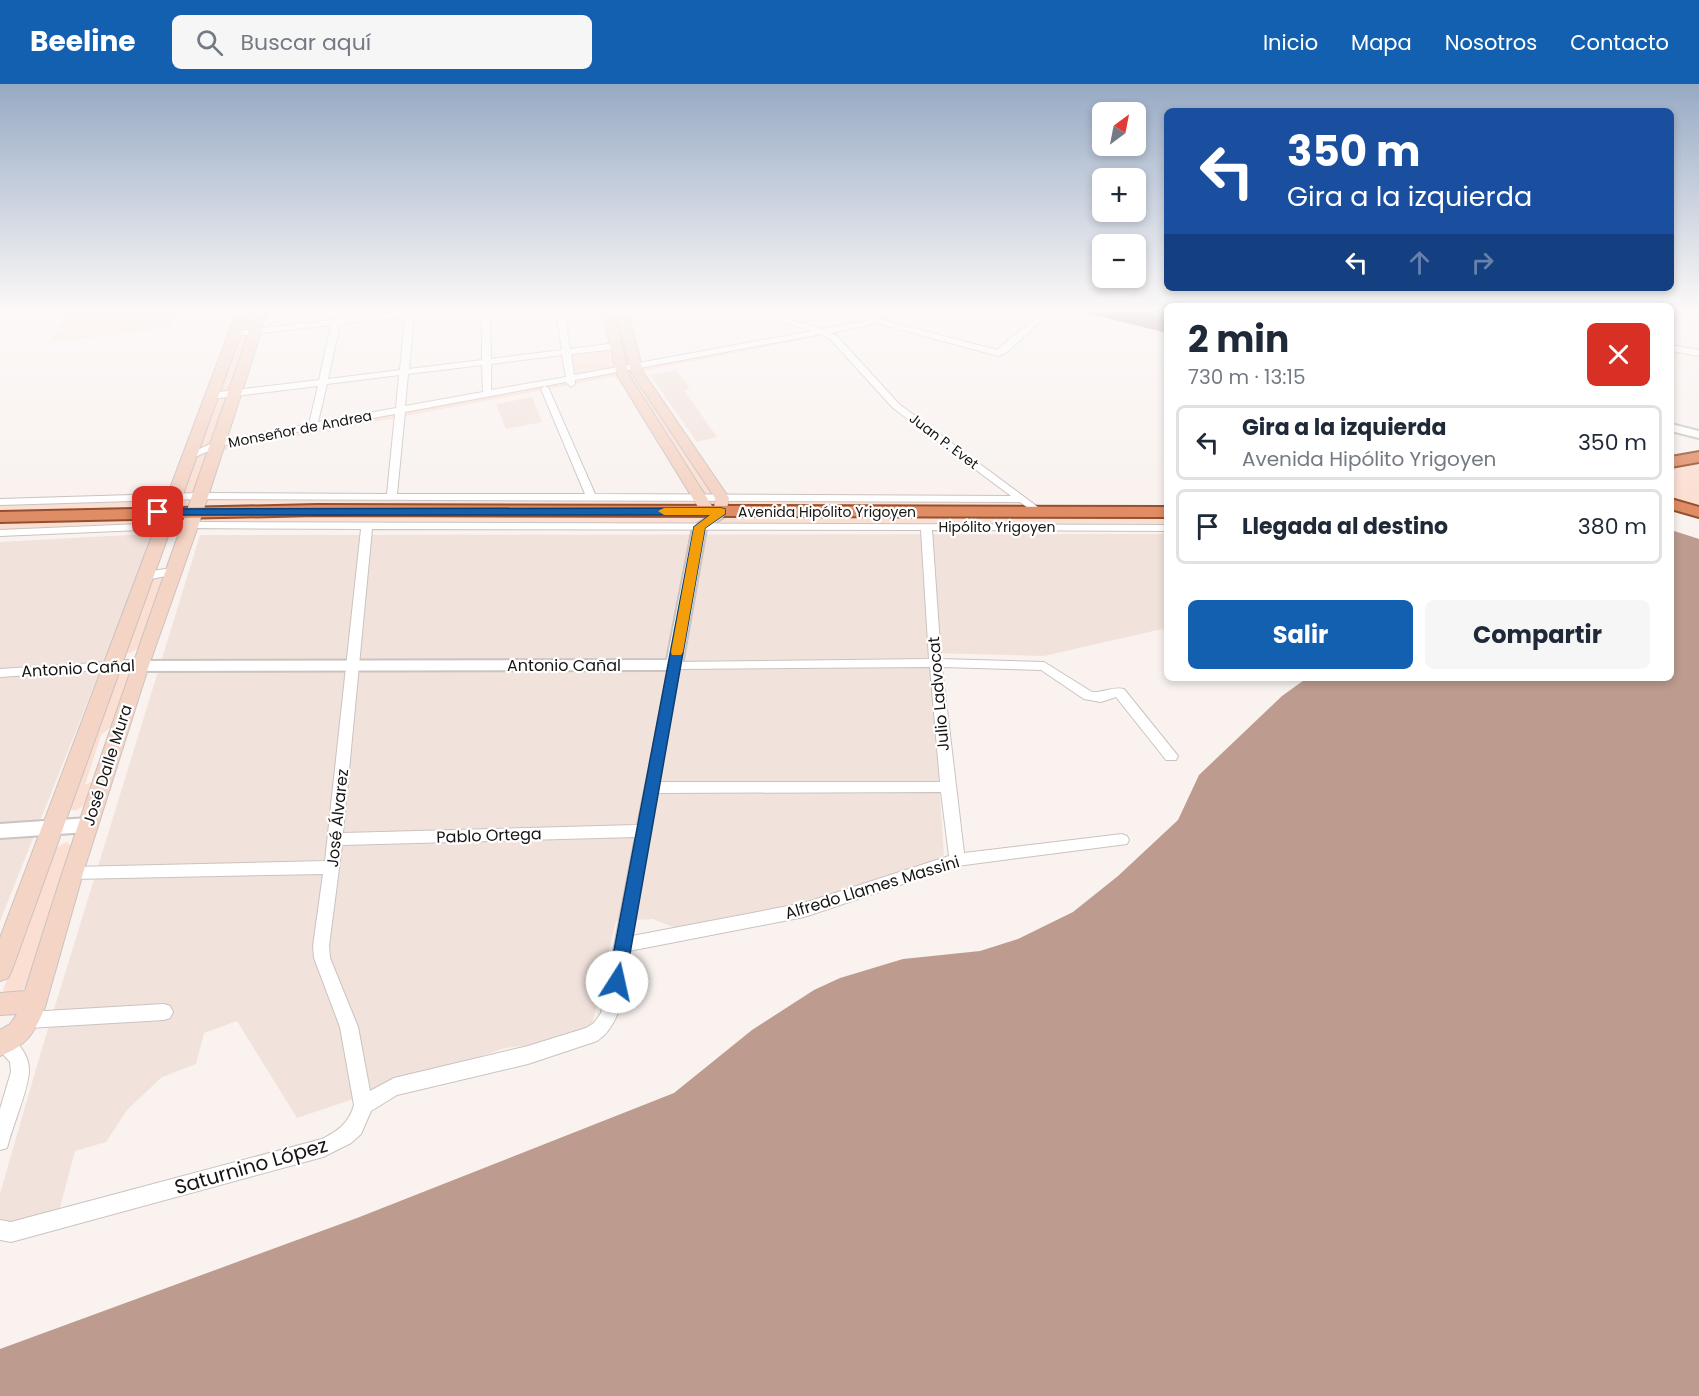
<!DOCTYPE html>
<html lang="es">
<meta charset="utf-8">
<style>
body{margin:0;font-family:Poppins,sans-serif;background:#f6f6f7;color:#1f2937;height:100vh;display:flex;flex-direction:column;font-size:22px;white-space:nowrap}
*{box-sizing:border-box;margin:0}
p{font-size:20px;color:#747a83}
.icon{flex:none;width:33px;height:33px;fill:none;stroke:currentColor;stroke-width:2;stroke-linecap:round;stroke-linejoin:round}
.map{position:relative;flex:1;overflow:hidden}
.panel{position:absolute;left:1164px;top:219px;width:510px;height:378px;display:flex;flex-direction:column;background:#fff;border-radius:9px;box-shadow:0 3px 9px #0003}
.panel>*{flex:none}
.guide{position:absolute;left:1164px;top:24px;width:510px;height:183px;border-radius:9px;box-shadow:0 3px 9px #0003;background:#1a4fa0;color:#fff;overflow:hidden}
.needle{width:39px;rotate:32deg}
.fabs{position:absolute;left:1092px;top:18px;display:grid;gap:12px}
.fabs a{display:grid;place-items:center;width:54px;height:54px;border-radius:9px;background:#fff;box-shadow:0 3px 9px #0003;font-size:30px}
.pin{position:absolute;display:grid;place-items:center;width:51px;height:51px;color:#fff;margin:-26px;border-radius:12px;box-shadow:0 3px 9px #0006}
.me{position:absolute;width:66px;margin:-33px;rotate:10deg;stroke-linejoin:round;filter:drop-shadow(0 0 4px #0008)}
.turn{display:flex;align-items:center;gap:21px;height:126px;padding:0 24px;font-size:27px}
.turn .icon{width:78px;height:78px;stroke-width:2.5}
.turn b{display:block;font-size:42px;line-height:51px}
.lanes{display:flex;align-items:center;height:57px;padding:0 24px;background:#0003;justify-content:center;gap:30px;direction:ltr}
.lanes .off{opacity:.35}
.round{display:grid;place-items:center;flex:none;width:63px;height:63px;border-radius:9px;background:#f6f6f7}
.summary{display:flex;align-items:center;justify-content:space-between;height:102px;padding:0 24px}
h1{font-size:36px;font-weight:700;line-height:45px}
.primary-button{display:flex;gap:12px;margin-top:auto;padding:12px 24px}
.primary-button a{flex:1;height:69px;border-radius:9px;background:#1260af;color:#fff;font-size:24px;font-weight:700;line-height:69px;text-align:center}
.primary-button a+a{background:#f6f6f7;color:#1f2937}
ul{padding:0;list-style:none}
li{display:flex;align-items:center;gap:18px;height:75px;margin:0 12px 9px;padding:0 12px;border:3px solid #e0e1e3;border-radius:9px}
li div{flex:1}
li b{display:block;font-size:22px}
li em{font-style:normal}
header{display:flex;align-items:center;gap:36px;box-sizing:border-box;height:84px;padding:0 30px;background:#1260af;color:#fff}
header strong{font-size:28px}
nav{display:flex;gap:33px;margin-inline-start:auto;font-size:21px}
.search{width:420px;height:54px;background:#f6f6f7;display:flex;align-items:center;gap:15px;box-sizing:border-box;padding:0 21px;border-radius:9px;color:#747a83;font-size:22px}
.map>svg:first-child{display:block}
.built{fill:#f1e2dc}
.green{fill:#fbdfd3;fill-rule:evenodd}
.water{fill:#bd9c8f}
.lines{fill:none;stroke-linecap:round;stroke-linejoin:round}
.minor-casing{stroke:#cac3c0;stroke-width:2}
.tertiary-casing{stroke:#cac3c0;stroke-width:4}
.secondary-casing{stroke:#cac3c0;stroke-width:2}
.trunk-casing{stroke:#95502f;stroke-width:4}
.minor{fill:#fff;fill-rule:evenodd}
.tertiary{fill:#fff;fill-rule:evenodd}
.secondary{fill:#f4d4c5;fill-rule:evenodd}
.trunk{fill:#e08c64;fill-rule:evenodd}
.wall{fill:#7f6559}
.building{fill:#947568;stroke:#685249;stroke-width:1.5}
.route{fill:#1260af;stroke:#0c3e72;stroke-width:1.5}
.slow{fill:#f59e0b}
.labels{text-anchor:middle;stroke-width:4.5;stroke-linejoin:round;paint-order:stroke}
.far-street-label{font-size:14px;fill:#171514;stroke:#fff}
.street-label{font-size:16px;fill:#171514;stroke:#fff}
.near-street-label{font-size:20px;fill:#171514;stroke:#fff}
</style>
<header>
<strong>Beeline</strong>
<div class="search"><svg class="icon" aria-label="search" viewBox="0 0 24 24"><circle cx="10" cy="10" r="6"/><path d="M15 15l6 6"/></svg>Buscar aquí</div>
<nav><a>Inicio</a><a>Mapa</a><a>Nosotros</a><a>Contacto</a></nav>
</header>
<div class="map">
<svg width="1699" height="1312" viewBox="0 0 1699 1312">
<rect width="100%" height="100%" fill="#f9f2ef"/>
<path class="built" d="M676 286 690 304 684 306 717 353 697 358 650 291Z
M532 313 542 338 506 345 496 320Z
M147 450 153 454 0 837V458Z
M1167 450V549L1162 545 1044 572 930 569 944 771 932 780 695 852 653 835 616 837 592 942 538 960 505 964 297 1034 237 937 204 949 196 980 162 993 127 1026 106 1058 75 1067 59 1127 4 1143 0 1137V1110L40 971 200 451Z"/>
<path class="green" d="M67 227H177L171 244 50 258Z
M243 227H262L217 360 621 284 608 227H622L636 281 874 236 886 227H898L877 241 638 288 722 414 1021 415 1041 429 1167 428V444L188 441 0 449V418L175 413ZM623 291 698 414 200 411 214 368Z
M609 265 614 283 575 290 571 269Z
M1699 373V428L1671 420V378Z
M157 493 162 494 161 499 139 564 130 569 123 567 150 496Z
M129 589 113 641 101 651 85 701 95 696 85 721 75 727 66 723 113 595 119 590Z
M66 758 74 763 30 900 19 909 7 912 3 906 56 764Z"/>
<path class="water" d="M1671 446 1699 455V1312H0V1265L357 1134 674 1009 752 946 814 906 840 894 903 875 980 867 1018 855 1073 828 1118 792 1178 736 1199 691 1282 612 1307 594H1671Z"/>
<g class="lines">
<g class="minor-casing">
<path id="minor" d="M290 227H302L260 243 253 241Z
M406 227H440L414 232 409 285 482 276V227H490L491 275 562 266 556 227H564L570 265 616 259 620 262 616 265 571 270 574 291 812 247 746 227H759L823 245 862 238 880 227H890L879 235 997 266 1043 227H1052L1006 269 998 272 873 238 864 242 830 249 837 252 899 320 1046 429 1045 431H1037L1020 418 199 415 0 421V415L199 409 387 410 395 330 220 362 188 376 183 373 214 358 309 340 318 302 211 315 206 312 211 309 319 296 331 241 234 252H231V248ZM405 233 400 286 328 295 340 240ZM821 250 831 256 893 324 1011 412 595 410 549 305 545 302 541 305 585 410H397L405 328 566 298 571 303 575 300V296ZM562 271 566 293 491 306V280ZM482 281 483 308 405 322 408 290ZM399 291 396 324 318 338 327 300Z
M1671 261 1699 266V272L1671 267Z
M188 438 1167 441V447L932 446 941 575 1044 578 1092 608C1102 609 1114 602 1124 605L1178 672 1176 676H1166L1116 613 1101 618 1084 615 1041 586 942 583 964 769 1122 750 1127 752 1129 756 1127 760 957 782 804 833 629 867C624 897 625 938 597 957L528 980 397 1011 371 1027 361 1050 351 1059 323 1073 11 1158 0 1156V1136L11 1138 322 1055C338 1047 349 1039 354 1021L340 943 314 874 313 862 323 790 72 795 67 794 64 789 67 784 72 783 325 777 361 445 188 444 0 452V446ZM372 445 921 446 929 575 670 578 637 741 343 749ZM930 583 940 698H659L679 585ZM941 708 949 772 804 819 632 852 657 709ZM635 753 601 929 594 939 586 944 528 962 394 994 370 1007 358 943 330 874 329 862 342 761Z
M172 484 178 488 176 490 146 496 140 492 146 488Z
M110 578 114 579 116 582 114 585 0 593V585Z
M164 920 170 922 173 928 170 934 164 936 28 944 22 942 19 936 22 930 28 928Z
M4 951C18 956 30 972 29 988 28 1005 14 1039 9 1057L7 1064 0 1066V1025L11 988 10 978 0 967V952Z"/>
</g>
<g class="tertiary-casing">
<path id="tertiary" d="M1671 340 1699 347V354L1671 347Z
M721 424 727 428 726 431 706 445 682 581 674 586 110 587 105 586 102 582 105 578 110 577 667 576 693 443Z
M88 734 94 736 97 741 94 746 88 748 0 754V740Z"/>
</g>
<g class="secondary-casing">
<path id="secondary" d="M237 227H249L12 886 8 894 0 897V854Z
M256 227H268L203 428 149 581 83 789 45 923C34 949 28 961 0 972V946L10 940 17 930 0 931V909L25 907C95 678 179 454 256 227Z
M602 227H614L629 291 714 425 715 414 631 288 616 227H628L643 288 729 414 726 431H703L617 291Z"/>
</g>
<g class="trunk-casing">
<path id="trunk" d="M1699 368V378L1671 383V373Z
M1671 415 1699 423V433L1671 425Z
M317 421 1167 423V433L317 431 0 438V428Z"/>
</g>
<use href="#minor" class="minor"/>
<use href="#tertiary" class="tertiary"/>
<use href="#secondary" class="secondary"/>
<use href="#trunk" class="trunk"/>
</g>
<path class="wall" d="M1078 227H1167V249Z"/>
<path class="building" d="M1138 227H1167V234Z"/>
<linearGradient id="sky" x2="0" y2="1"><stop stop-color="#97aac4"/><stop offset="0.55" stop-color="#fcf9f8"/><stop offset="1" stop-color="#fcf9f8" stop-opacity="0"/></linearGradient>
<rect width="1699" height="411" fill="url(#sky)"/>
<path class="route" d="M721 424 725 425V430L705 444 625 898 623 903 617 905 611 903 608 898 694 443 710 431H158L152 428 158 425Z"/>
<path class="slow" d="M721 424 725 425V430L705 444 683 568 681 571H672L671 568 694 443 710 431H664L658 427 664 424Z"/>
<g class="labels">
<g class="far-street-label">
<text transform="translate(300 345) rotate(-11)" y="5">Monseñor de Andrea</text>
<text transform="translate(944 357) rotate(37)" y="5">Juan P. Evet</text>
<text x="827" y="433">Avenida Hipólito Yrigoyen</text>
<text x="997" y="448">Hipólito Yrigoyen</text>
</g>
<g class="street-label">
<text x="564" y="587">Antonio Cañal</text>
<text transform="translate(78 584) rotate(-3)" y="6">Antonio Cañal</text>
<text transform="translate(938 610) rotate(-95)" y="6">Julio Ladvocat</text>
<text transform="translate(107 681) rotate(-72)" y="6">José Dalle Mura</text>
<text transform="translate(337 734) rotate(-84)" y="6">José Álvarez</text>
<text transform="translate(489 751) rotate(-2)" y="6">Pablo Ortega</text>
<text transform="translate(872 803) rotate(-17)" y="6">Alfredo Llames Massini</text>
</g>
<g class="near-street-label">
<text transform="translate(251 1082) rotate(-16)" y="7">Saturnino López</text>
</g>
</g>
</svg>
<div class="fabs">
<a><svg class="needle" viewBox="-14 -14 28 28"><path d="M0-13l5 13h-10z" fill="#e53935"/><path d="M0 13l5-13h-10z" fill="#747a83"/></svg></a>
<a>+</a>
<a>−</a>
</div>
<div class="pin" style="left:158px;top:428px;background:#d93025"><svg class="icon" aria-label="arrive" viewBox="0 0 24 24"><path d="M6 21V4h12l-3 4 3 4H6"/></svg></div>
<svg class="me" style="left:617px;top:898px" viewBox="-20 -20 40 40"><circle r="19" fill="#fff"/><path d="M0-13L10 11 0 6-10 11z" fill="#1260af"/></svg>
<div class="guide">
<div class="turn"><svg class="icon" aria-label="left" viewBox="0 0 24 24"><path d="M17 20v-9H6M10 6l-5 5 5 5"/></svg><div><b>350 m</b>Gira a la izquierda</div></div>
<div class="lanes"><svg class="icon" aria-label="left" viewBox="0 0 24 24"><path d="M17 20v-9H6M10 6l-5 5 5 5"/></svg><svg class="icon off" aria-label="ahead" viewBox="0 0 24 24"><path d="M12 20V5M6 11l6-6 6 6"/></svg><svg class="icon off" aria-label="right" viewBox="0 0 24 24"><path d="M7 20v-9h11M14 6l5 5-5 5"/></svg></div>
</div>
<section class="panel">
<div class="summary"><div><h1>2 min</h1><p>730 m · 13:15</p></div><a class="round" style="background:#d93025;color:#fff"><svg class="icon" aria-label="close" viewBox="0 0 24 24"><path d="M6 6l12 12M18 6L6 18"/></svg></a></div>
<ul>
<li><svg class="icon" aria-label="left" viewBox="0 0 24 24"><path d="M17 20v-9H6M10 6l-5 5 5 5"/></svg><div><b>Gira a la izquierda</b><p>Avenida Hipólito Yrigoyen</p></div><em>350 m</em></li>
<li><svg class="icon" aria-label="arrive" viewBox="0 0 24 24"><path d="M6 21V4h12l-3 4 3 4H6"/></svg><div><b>Llegada al destino</b></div><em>380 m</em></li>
</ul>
<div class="primary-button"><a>Salir</a><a>Compartir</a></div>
</section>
</div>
